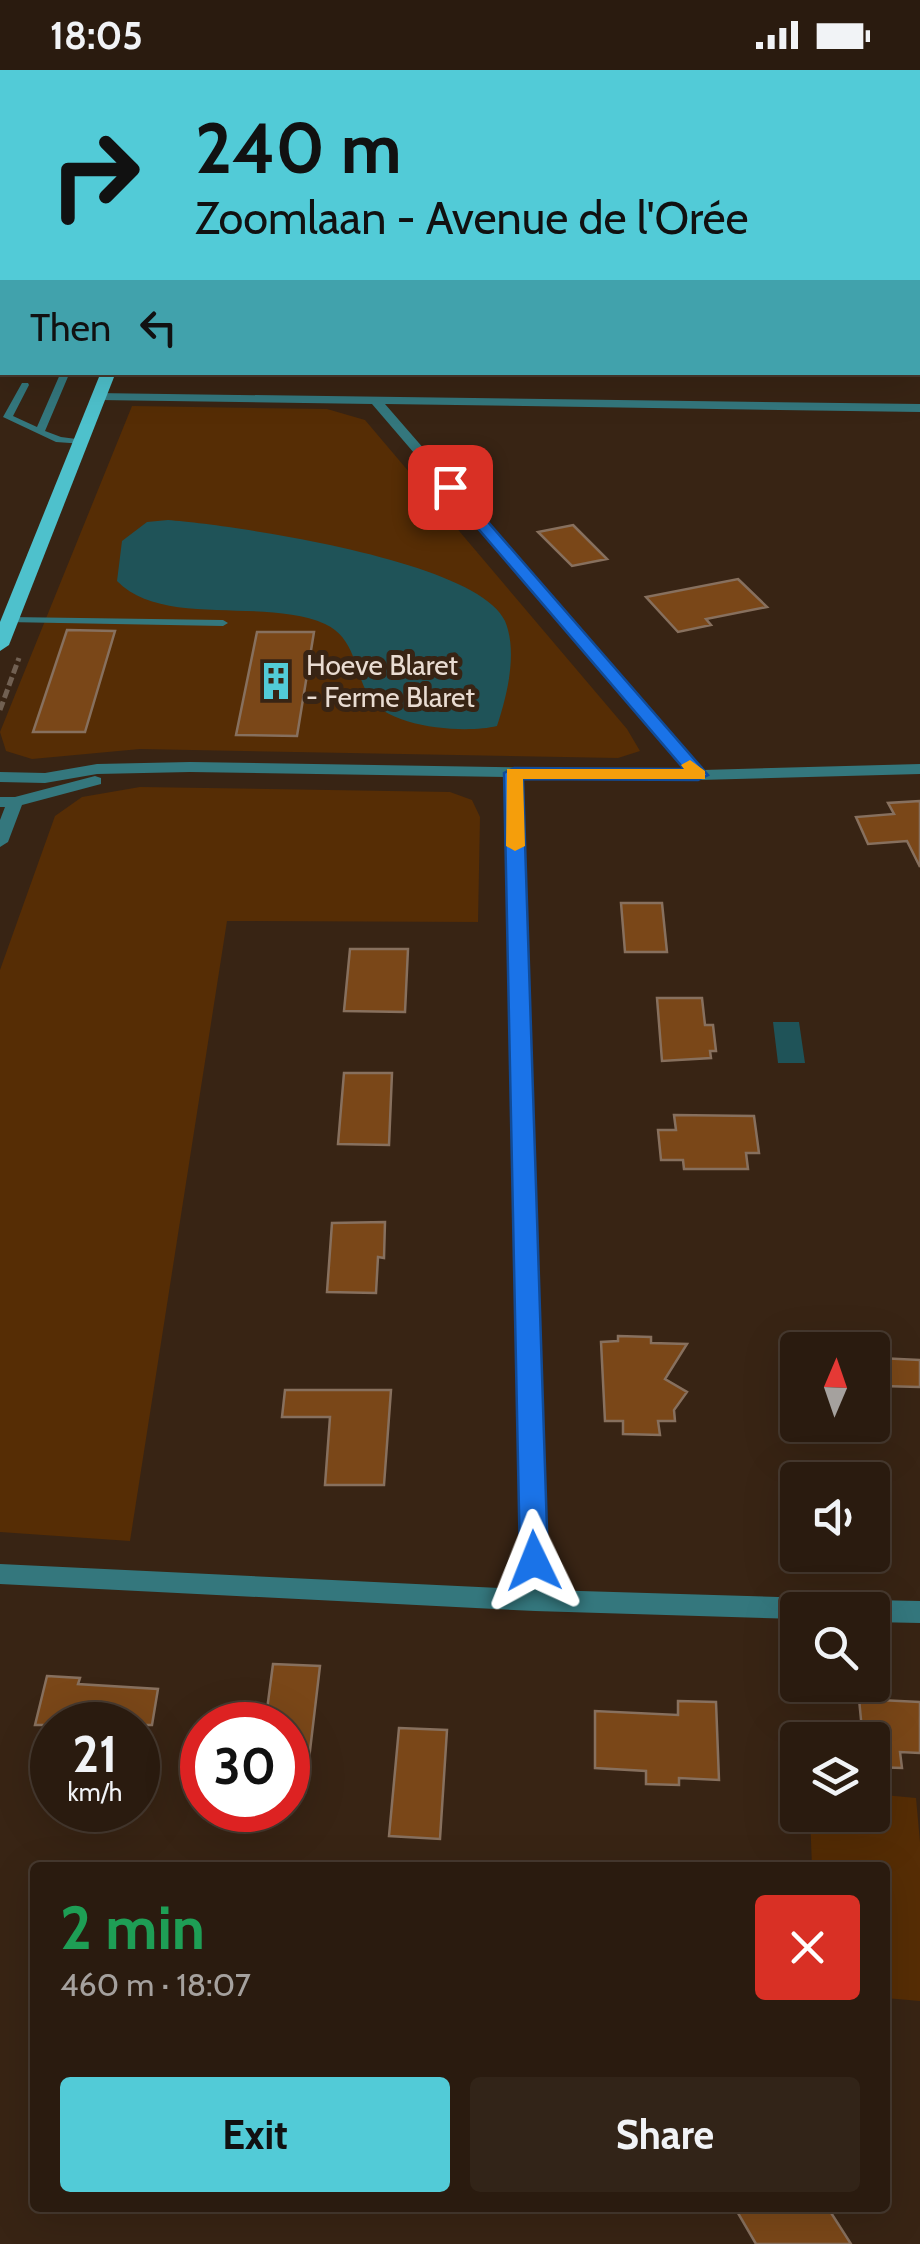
<!DOCTYPE html>
<meta charset="utf-8">
<style>
body{margin:0;font-family:Cabin,sans-serif;background:#322418;color:#f1f3f6;height:100vh;display:flex;flex-direction:column;font-size:38px;white-space:nowrap}
*{box-sizing:border-box;margin:0}
p{font-size:32px;color:#a5a19e}
.icon{flex:none;width:55px;height:55px;fill:none;stroke:currentColor;stroke-width:2;stroke-linecap:round;stroke-linejoin:round}
.map{position:relative;flex:1;overflow:hidden}
.sheet{position:absolute;left:30px;top:1792px;width:860px;height:350px;display:flex;flex-direction:column;background:#2a1b0f;border-radius:10px;box-shadow:0 10px 40px #0002,0 0 0 2px #46392f}
.sheet>*{flex:none}
.banner{position:absolute;left:0px;top:0px;width:920px;height:305px;box-shadow:0 10px 40px #0002,0 0 0 2px #46392f;background:#52cbd7;color:#111;overflow:hidden}
.needle{width:65px;rotate:2deg}
.fabs{position:absolute;left:780px;top:1262px;display:grid;gap:20px}
.fabs a{display:grid;place-items:center;width:110px;height:110px;border-radius:10px;background:#2a1b0f;box-shadow:0 10px 40px #0002,0 0 0 2px #46392f;font-size:50px}
.speed{position:absolute;left:30px;top:1632px;display:flex;gap:20px;font-size:50px;font-weight:700;text-align:center}
.speed>*{display:grid;place-content:center;width:130px;height:130px;border-radius:50%;background:#2a1b0f;box-shadow:0 10px 40px #0002,0 0 0 2px #46392f;line-height:1}
.speed small{font-size:25px;font-weight:400}
.speed .limit{border:15px solid #d22;background:#fff;color:#111}
.pin{position:absolute;display:grid;place-items:center;width:85px;height:85px;color:#fff;margin:-42px;border-radius:20px;box-shadow:0 5px 15px #0006}
.me{position:absolute;width:110px;margin:-55px;rotate:358deg;stroke-linejoin:round;filter:drop-shadow(0 0 8px #0008)}
.turn{display:flex;align-items:center;gap:35px;height:210px;padding:0 30px;font-size:45px}
.turn .icon{width:130px;height:130px;stroke-width:2.5}
.turn b{display:block;font-size:70px;line-height:85px}
.then{display:flex;align-items:center;height:95px;padding:0 30px;background:#0003;gap:20px;font-size:38px}
.round{display:grid;place-items:center;flex:none;width:105px;height:105px;border-radius:10px;background:#322418}
.head{display:flex;align-items:center;justify-content:space-between;height:170px;padding:0 30px}
h1{font-size:60px;font-weight:800;line-height:75px;color:#1e9e55}
.cta{display:flex;gap:20px;margin-top:auto;padding:20px 30px}
.cta a{flex:1;height:115px;border-radius:10px;background:#52cbd7;color:#111;font-size:40px;font-weight:800;line-height:115px;text-align:center}
.cta a+a{background:#322418;color:#f1f3f6}
.status{display:flex;justify-content:space-between;align-items:center;height:70px;padding:0 50px;background:#2a1b0f;direction:ltr}
.status svg{height:28px;fill:currentColor}
.map>svg:first-child{display:block}
.green{fill:#562d05}
.water{fill:#1f5358}
.building{fill:#7a4718;stroke:#87705e;stroke-width:2.5}
.lines{fill:none;stroke-linecap:round;stroke-linejoin:round}
.path-far1{stroke:#716052;stroke-width:2.5;stroke-dasharray:5 2.5;stroke-linecap:butt}
.path{stroke:#716052;stroke-width:5;stroke-dasharray:9 4;stroke-linecap:butt}
.service{fill:#34777d;fill-rule:evenodd}
.minor{fill:#34777d;fill-rule:evenodd}
.primary{fill:#4ec1cc;fill-rule:evenodd}
.route{fill:#1a73e8;stroke:#114b97;stroke-width:2.5}
.slow{fill:#f59e0b}
.labels{text-anchor:middle;stroke-width:10;stroke-linejoin:round;paint-order:stroke}
.far-poi-label{font-size:28px;fill:#e9dcd2;stroke:#382414;text-anchor:start}
</style>
<div class="status"><b>18:05</b><svg viewBox="0 0 49 12"><path d="M0 12V9h3v3zM5 12V6h3v6zM10 12V3h3v9zM15 12V0h3v12zM26 1h20v11H26zM47 4h2v5h-2z"/></svg></div>
<div class="map">
<svg width="920" height="2174" viewBox="0 0 920 2174">
<rect width="100%" height="100%" fill="#382414"/>
<path class="green" d="M132 336 327 339 365 350 627 659 640 681 618 688 140 679 32 689 6 681 0 662Z
M140 717 450 722 472 730 480 747 478 852 227 851 130 1471 0 1462V900L55 746 82 727Z
M873 1724 916 1728 920 1772V1931L885 1928V1798L812 1797 810 1745H872Z"/>
<path class="water" d="M168 450C232 455 478 490 505 551 518 582 507 626 497 656 465 664 385 658 368 625 354 599 355 568 325 554 265 527 162 558 117 511L122 471 147 452Z
M773 952H799L805 993H778Z"/>
<path class="building" d="M573 455 607 489 572 496 538 462Z
M738 509 767 537 706 549 711 555 678 562 646 527Z
M67 560 115 561 85 662H33Z
M257 562H314L297 666 236 665Z
M920 731V797L907 771 868 774 856 747 894 744 888 733Z
M621 833H662L667 882H625Z
M350 879H408L405 942 344 941Z
M657 928H702L705 955H713L716 981H710L711 988 662 991Z
M344 1003H392L389 1075 338 1074Z
M674 1045 754 1046 759 1083H746L748 1099H684L683 1090H661L658 1060H676Z
M385 1152 384 1188 378 1187 376 1223 327 1222 332 1153Z
M618 1266 651 1267V1273L687 1274 665 1309 687 1322 674 1340 675 1351H658L660 1365 623 1364V1351H605L601 1272 618 1271Z
M878 1288 920 1290V1317L881 1316Z
M285 1320H391L384 1415H325L330 1347H282Z
M273 1594 320 1596 305 1723 288 1722V1655H265Z
M47 1606 80 1608 78 1614 158 1619 152 1655H35Z
M859 1629 920 1632V1683L900 1682 902 1698 872 1697V1670H863Z
M678 1631 716 1632 719 1710 679 1708V1715L646 1714V1701L595 1698V1641L678 1645Z
M399 1658 447 1660 440 1769 389 1766Z
M735 2138H828L851 2174H756Z"/>
<g class="lines">
<path class="path-far1" d="M808 2 814 0
M819 2 826 0"/>
<path class="path" d="M0 640 19 588"/>
<path class="service" d="M199 0H205L204 2H198Z
M61 302H70L45 361 61 367 84 370V374L56 372 3 347 22 313H28L29 315 13 346 37 357Z
M10 547 223 550 228 553 223 556 6 552 5 550Z"/>
<path class="minor" d="M560 0H568V2H560Z
M95 323 920 334V342L385 334 703 700 920 694V704L699 710 522 707 547 1520 843 1529 852 1532 855 1540H798V1549L535 1541 0 1514V1494L522 1519 506 707 190 702 97 704 45 713 0 712V702L45 703 97 694 190 692 686 700 372 334 99 330 95 329Z
M95 706 101 708V714L22 735 8 772 0 777V750L5 737H0V727H15Z
M872 1530 920 1531V1553L872 1552V1540H860L863 1533Z"/>
<path class="primary" d="M101 302H116L9 575 0 581V552Z"/>
</g>
<path class="route" d="M445 414H455L708 705 698 710 523 709 548 1491 544 1499 534 1502 525 1499 520 1491 504 703 514 698 684 699 445 420Z"/>
<path class="slow" d="M690 690 705 701V709H523L525 776 515 781 506 776 507 699H684L681 695Z"/>
<defs>
<g id="building-bare" transform="scale(3)"><path d="M-4-6H4V6H1V3H-1V6H-4ZM-2.5-4.3h1.7v1.8h-1.7ZM.8-4.3h1.7v1.8H.8ZM-2.5-1h1.7V.8h-1.7ZM.8-1h1.7V.8H.8Z" fill="#52cbd7" stroke="#382414" stroke-width="2.5" paint-order="stroke"/></g>
</defs>
<g fill-rule="evenodd">
<use href="#building-bare" x="276" y="611"/>
</g>
<g class="labels">
<g class="far-poi-label">
<text x="306" y="605">Hoeve Blaret<tspan x="306" dy="32">- Ferme Blaret</tspan></text>
</g>
</g>
</svg>
<div class="fabs">
<a><svg class="needle" viewBox="-14 -14 28 28"><path d="M0-13l5 13h-10z" fill="#e53935"/><path d="M0 13l5-13h-10z" fill="#a5a19e"/></svg></a>
<a><svg class="icon" aria-label="sound" viewBox="0 0 24 24"><path d="M4 9h4l5-4v14l-5-4H4zM17 9q2 3 0 6"/></svg></a>
<a><svg class="icon" aria-label="search" viewBox="0 0 24 24"><circle cx="10" cy="10" r="6"/><path d="M15 15l6 6"/></svg></a>
<a><svg class="icon" aria-label="layers" viewBox="0 0 24 24"><path d="M12 4l9 5-9 5-9-5zM3 14l9 5 9-5"/></svg></a>
</div>
<div class="speed"><div>21<small>km/h</small></div><div class="limit">30</div></div>
<div class="pin" style="left:450px;top:417px;background:#d93025"><svg class="icon" aria-label="arrive" viewBox="0 0 24 24"><path d="M6 21V4h12l-3 4 3 4H6"/></svg></div>
<svg class="me" style="left:534px;top:1491px" viewBox="-20 -20 40 40"><path d="M0-17L14 15 0 8-14 15z" fill="#1a73e8" stroke="#fff" stroke-width="4"/></svg>
<div class="banner">
<div class="turn"><svg class="icon" aria-label="right" viewBox="0 0 24 24"><path d="M7 20v-9h11M14 6l5 5-5 5"/></svg><div><b>240 m</b>Zoomlaan - Avenue de l'Orée</div></div>
<div class="then">Then<svg class="icon" aria-label="left" viewBox="0 0 24 24"><path d="M17 20v-9H6M10 6l-5 5 5 5"/></svg></div>
</div>
<section class="sheet">
<div class="head"><div><h1>2 min</h1><p>460 m · 18:07</p></div><a class="round" style="background:#d93025;color:#fff"><svg class="icon" aria-label="close" viewBox="0 0 24 24"><path d="M6 6l12 12M18 6L6 18"/></svg></a></div>
<div class="cta"><a>Exit</a><a>Share</a></div>
</section>
</div>
